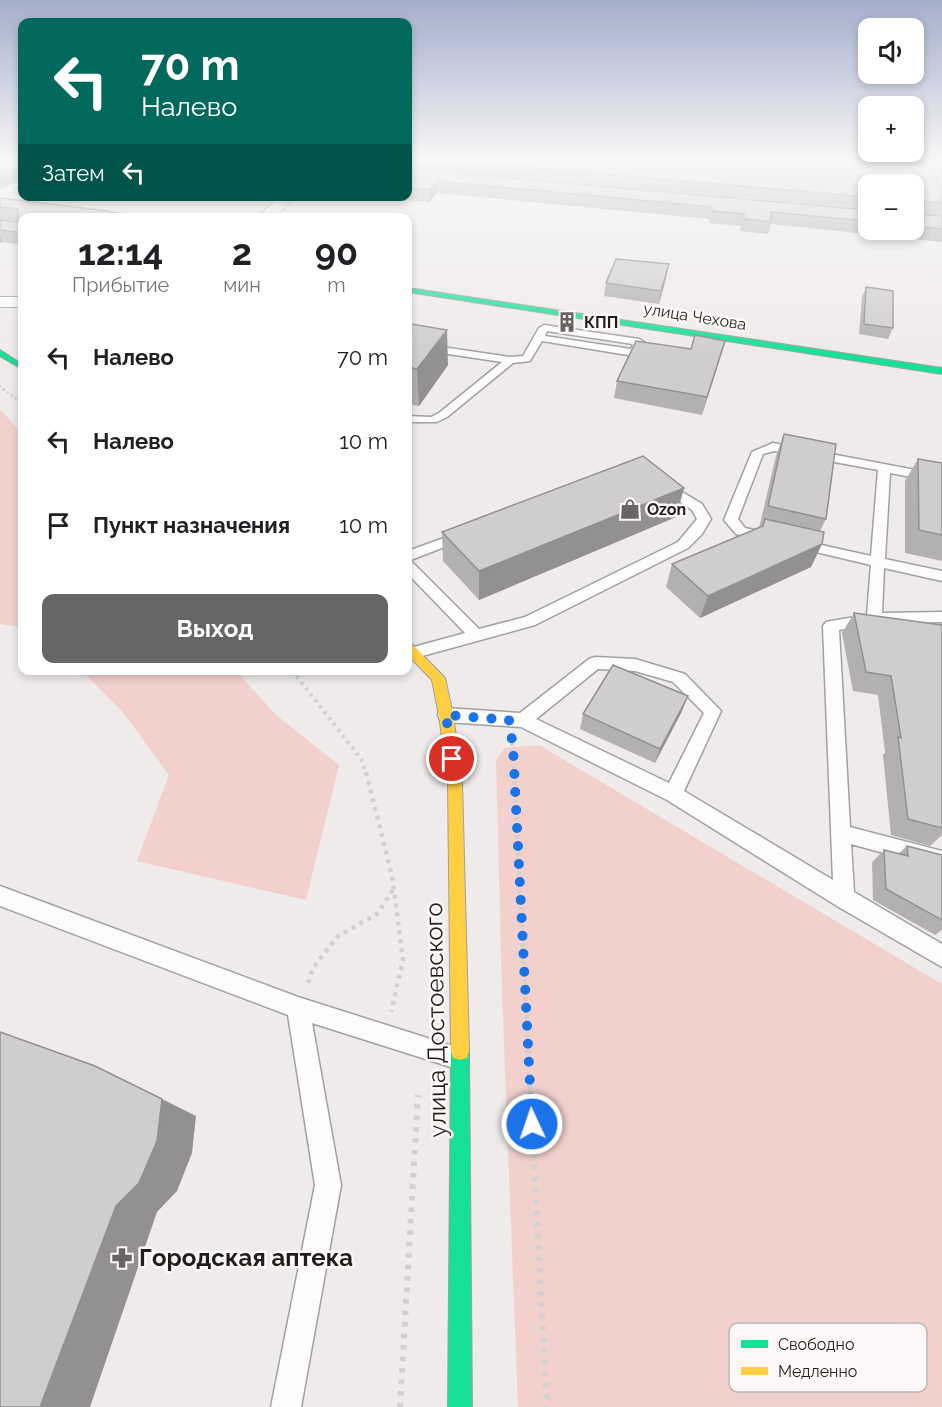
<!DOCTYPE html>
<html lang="ru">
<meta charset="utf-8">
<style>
body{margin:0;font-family:Raleway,sans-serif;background:#f2f2f2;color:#202124;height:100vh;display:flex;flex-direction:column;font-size:22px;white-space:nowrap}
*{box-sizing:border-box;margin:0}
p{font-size:20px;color:#757577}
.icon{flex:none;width:33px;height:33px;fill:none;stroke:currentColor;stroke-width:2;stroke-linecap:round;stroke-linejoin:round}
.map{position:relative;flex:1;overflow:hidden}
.panel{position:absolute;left:18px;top:213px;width:394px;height:462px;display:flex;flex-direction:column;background:#fff;border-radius:12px;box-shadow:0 3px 9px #0003}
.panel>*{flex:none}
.hud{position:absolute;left:18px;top:18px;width:394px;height:183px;border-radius:12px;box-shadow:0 3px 9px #0003;background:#00695c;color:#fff;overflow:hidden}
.fabs{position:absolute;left:858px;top:18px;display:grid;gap:12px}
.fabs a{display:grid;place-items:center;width:66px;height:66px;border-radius:12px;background:#fff;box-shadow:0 3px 9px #0003;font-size:30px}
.pin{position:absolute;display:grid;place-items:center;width:51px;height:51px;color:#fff;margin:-26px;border:3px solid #fff;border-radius:50%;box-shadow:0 2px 6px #0007}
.me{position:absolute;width:66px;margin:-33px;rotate:357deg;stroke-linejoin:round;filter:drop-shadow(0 0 4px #0008)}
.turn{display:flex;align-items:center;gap:21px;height:126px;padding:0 24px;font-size:27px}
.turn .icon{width:78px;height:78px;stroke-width:2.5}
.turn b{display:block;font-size:42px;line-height:51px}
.then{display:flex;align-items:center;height:57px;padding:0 24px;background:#0003;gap:12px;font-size:22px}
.eta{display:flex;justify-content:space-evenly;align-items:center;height:102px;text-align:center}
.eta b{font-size:36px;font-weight:700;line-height:42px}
.button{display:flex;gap:12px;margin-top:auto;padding:12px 24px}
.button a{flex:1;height:69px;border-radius:12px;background:#686665;color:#fff;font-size:24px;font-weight:700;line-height:69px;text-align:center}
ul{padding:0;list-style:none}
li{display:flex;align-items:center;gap:18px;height:84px;padding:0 24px}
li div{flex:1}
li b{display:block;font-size:22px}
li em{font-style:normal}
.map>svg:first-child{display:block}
.green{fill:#f2d1cd}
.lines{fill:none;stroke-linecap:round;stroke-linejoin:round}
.lane-casing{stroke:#a2a0a0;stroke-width:3}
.street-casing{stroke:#a2a0a0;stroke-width:2}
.fast-casing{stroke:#a2a0a0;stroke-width:2}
.slow-casing{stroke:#a2a0a0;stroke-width:2}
.path-far4{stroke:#d1d1d1;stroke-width:2;stroke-dasharray:1.5 2;stroke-linecap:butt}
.path-far3{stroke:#d1d1d1;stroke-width:3;stroke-dasharray:2 3;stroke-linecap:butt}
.path-far2{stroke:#d1d1d1;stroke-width:4;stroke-dasharray:3 4.5;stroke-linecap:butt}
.path-far1{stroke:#d1d1d1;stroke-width:4.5;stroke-dasharray:4 5;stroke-linecap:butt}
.path{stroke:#d1d1d1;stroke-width:6;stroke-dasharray:4.5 7;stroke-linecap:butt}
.lane{fill:#fdfcfc;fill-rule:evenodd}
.street{fill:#fdfcfc;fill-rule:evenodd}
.fast{fill:#16e098;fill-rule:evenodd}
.slow{fill:#ffcf43;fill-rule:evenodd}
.wall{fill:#b3b0b0}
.shaded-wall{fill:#929090}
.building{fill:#d0cdcd;stroke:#929090;stroke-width:1.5}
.route{stroke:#1a73e8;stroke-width:10;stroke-dasharray:0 18}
.labels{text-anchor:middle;stroke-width:5;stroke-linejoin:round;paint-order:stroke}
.far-street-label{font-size:16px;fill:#201e1d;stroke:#fdf8f7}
.far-poi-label{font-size:16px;font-weight:bold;fill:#201e1d;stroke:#fdf8f7;text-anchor:start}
.near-street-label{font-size:24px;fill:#201e1d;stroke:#fdf8f7}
.near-poi-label{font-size:24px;font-weight:bold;fill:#201e1d;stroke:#fdf8f7;text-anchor:start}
.key{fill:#fdf8f7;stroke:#bbb7b6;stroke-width:1.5}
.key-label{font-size:16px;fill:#201e1d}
</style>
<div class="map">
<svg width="942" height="1407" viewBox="0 0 942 1407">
<rect width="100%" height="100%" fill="#efebeb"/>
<path class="green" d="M2 411 22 434V627L0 624V412Z
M82 671H236L276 715 339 765 306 900 137 861 169 775 122 711Z
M539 745 942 984V1407H518L502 992 496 760 504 748Z"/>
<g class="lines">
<g class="lane-casing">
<path id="lane" d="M544 325 639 339 644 342 638 355 634 356 542 341 530 361 513 363 447 417 437 422H408V416L431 417 439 413 502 362 408 348V342L510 357 523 356 539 328ZM547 331 633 344 631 349 545 336Z
M773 443 942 475V483L890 473 885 559 942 571V581L884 568 882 613 942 612V622L874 624 839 630 850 827 942 851V869L851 844 854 892 942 944V967L837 906 667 800 521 727 446 722 440 720 438 715 440 710 446 708 520 713 589 659 595 657 635 659 685 674 721 711 684 791 833 880 823 626 826 622 831 621 867 615 871 565 799 548 792 544 799 540 871 556 878 470 774 451 763 454 738 519 745 528 773 534 775 537 768 541 736 534 724 520 752 452ZM598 669 635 671 673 682 704 713 669 783 536 719Z
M664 481 702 504 711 519 702 534 688 548 535 625 415 658 410 656V648L465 633 408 574V561L413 563 479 629 525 617 678 542 697 519 692 510 660 488 658 485 660 482Z
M463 531 470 535 468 538 408 561V551Z
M0 886 298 997 465 1050 468 1058 465 1066 457 1069 312 1023 341 1185 301 1407H271L315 1185 288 1015 0 906Z"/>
</g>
<g class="street-casing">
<path id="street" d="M280 196H296L274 218H257Z
M0 297H22V307H0Z"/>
</g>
<g class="fast-casing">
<path id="fast" d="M408 288 942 368V374L408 292Z
M0 350 22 364V369L0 356Z
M460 1042 467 1044 469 1051 472 1407H448L451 1051 453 1044Z"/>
</g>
<g class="slow-casing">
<path id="slow" d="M408 642 412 644 445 678 453 715 462 781 469 1051 467 1058 460 1060 453 1058 451 1051 448 781 439 715 432 680 408 655Z"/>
</g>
<path class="path-far4" d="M0 386 5 390"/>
<path class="path-far3" d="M3 389 22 403"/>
<path class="path-far2" d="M292 670 361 759 366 774
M512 743 514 774"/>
<path class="path-far1" d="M366 772 392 876 403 960 391 1012
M514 772 528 1051
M308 983 313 968 337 937 377 914 393 890"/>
<path class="path" d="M528 1050 547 1407
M400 1407 418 1095"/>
<use href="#lane" class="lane"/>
<use href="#street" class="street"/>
<use href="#fast" class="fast"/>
<use href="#slow" class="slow"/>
</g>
<path class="wall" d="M408 158H866L942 164V242L771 224 768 234 740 231 741 226 709 223V219L437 193 429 202 359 196H408V169L868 210V230H914V184H868V209L408 168Z
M874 158H942V163Z
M0 198 100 210 22 218V245L3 242 0 243V220L18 222V221L0 219Z
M666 278 659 304 604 296 606 283Z
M866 287 893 328 888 339 859 334 862 297Z
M408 328 448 365 419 406 408 404Z
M725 341 702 415 614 398 617 381 691 349Z
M784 434 826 519 820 531 822 544 811 567 700 618 666 587 672 564 759 528 776 456Z
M918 459 942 463V561L905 553V481Z
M684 488 676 517 479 600 443 561 442 532Z
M854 613 942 625V835L930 846 891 835 883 755 885 752 878 695 853 691 842 633Z
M682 711 655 763 580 729 583 714Z
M907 846 942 855V930L935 935 873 900 872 862 884 850 898 854Z"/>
<path class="shaded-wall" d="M22 166V179L0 190V176Z
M437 181V193L429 202V190Z
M0 235 3 242 0 243Z
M669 264 666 278 659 304 661 291Z
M447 330 448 365 419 406 417 369Z
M725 341 720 358 702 415 707 397Z
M684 488 676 517 479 600V571Z
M822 544 811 567 700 618 708 596Z
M688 696 682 711 655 763 660 749Z
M162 1099 196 1116 192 1153 177 1191 157 1212 90 1407H40L116 1206Z"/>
<path class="building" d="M0 158H22V166L0 176Z
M419 158H866L942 164V203L918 201 919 214 942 216V229L914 226V184H868V197Z
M408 169 868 210V221L771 212V222L744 219V214L712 211V207L437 181 429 190 408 188Z
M0 198 100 210 148 218H22V233L0 230V220L18 222V209L0 207Z
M616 259 669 264 661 291 606 283Z
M866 287 893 291V328L864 324Z
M411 324 447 330 417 369 408 367V328Z
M695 335 725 341 707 397 617 381 636 341 691 349Z
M784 434 836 444 826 519 768 506Z
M643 456 684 488 479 571 442 532Z
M918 459 942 463V535L919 530Z
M765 519 824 532 822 544 708 596 672 564 763 526Z
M854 613 942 625V828L908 819 898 737 901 738 891 676 866 672Z
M613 665 688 696 660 749 583 714Z
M907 846 942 855V920L886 889 884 850 908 856Z
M0 1032 95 1066 162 1099 157 1141 139 1183 116 1206 40 1407H0Z"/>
<linearGradient id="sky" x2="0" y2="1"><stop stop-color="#a3aecb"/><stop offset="0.45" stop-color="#f8f6f6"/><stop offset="1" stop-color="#f8f6f6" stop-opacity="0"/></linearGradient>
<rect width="942" height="355" fill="url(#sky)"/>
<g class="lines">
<path class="route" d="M452 759 446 715 509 720 513 747 532 1124"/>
</g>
<defs>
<g id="building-bare" transform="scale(1.62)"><path d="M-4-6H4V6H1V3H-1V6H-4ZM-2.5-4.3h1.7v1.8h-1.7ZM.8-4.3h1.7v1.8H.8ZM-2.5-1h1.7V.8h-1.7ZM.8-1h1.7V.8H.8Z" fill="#686665" stroke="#fdf8f7" stroke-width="2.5" paint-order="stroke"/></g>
<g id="shop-bare" transform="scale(1.62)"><path d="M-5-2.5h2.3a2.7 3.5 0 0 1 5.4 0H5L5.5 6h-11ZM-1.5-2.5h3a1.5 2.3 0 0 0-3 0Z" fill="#686665" stroke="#fdf8f7" stroke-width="2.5" paint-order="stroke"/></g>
<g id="pharmacy-bare" transform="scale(1.62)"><path d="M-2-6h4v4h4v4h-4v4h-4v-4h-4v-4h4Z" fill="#686665" stroke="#fdf8f7" stroke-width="2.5" paint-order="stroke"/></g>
</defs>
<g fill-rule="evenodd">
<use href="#building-bare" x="567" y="322"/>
<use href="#shop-bare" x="630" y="509"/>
<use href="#pharmacy-bare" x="122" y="1258"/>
</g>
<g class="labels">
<g class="far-street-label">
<text transform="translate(695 316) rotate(9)" y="6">улица Чехова</text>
</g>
<g class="far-poi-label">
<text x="584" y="328">КПП</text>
<text x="647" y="515">Ozon</text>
</g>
<g class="near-street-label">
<text transform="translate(436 1020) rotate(-91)" y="8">улица Достоевского</text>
</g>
<g class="near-poi-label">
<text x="139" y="1266">Городская аптека</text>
</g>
</g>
<rect x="729" y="1323" width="198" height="69" rx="9" class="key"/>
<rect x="741" y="1340" width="27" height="8" fill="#16e098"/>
<rect x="741" y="1367" width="27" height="8" fill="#ffcf43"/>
<g class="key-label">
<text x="778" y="1350">Свободно</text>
<text x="778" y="1377">Медленно</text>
</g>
</svg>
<div class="fabs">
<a><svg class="icon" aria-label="sound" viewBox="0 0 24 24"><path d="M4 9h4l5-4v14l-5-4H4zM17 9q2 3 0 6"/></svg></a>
<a>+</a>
<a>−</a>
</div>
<div class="pin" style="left:452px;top:759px;background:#d93025"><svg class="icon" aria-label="arrive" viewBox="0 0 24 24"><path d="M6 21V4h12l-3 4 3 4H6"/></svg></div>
<svg class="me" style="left:532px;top:1124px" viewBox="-20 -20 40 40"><circle r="17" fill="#1a73e8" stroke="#fff" stroke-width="3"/><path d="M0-11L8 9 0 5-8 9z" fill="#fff"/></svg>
<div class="hud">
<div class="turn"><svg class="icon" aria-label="left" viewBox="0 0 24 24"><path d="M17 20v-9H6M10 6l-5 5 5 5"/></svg><div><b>70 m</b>Налево</div></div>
<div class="then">Затем<svg class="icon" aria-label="left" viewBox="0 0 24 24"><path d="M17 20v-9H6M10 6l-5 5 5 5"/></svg></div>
</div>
<section class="panel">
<div class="eta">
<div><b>12:14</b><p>Прибытие</p></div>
<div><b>2</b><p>мин</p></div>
<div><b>90</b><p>m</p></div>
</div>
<ul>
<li><svg class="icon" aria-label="left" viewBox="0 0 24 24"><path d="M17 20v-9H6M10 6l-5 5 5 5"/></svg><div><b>Налево</b></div><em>70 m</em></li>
<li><svg class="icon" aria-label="left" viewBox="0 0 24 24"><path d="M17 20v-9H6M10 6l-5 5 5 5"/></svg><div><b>Налево</b></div><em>10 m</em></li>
<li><svg class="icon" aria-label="arrive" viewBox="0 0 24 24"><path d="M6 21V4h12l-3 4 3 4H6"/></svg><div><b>Пункт назначения</b></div><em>10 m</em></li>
</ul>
<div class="button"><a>Выход</a></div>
</section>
</div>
